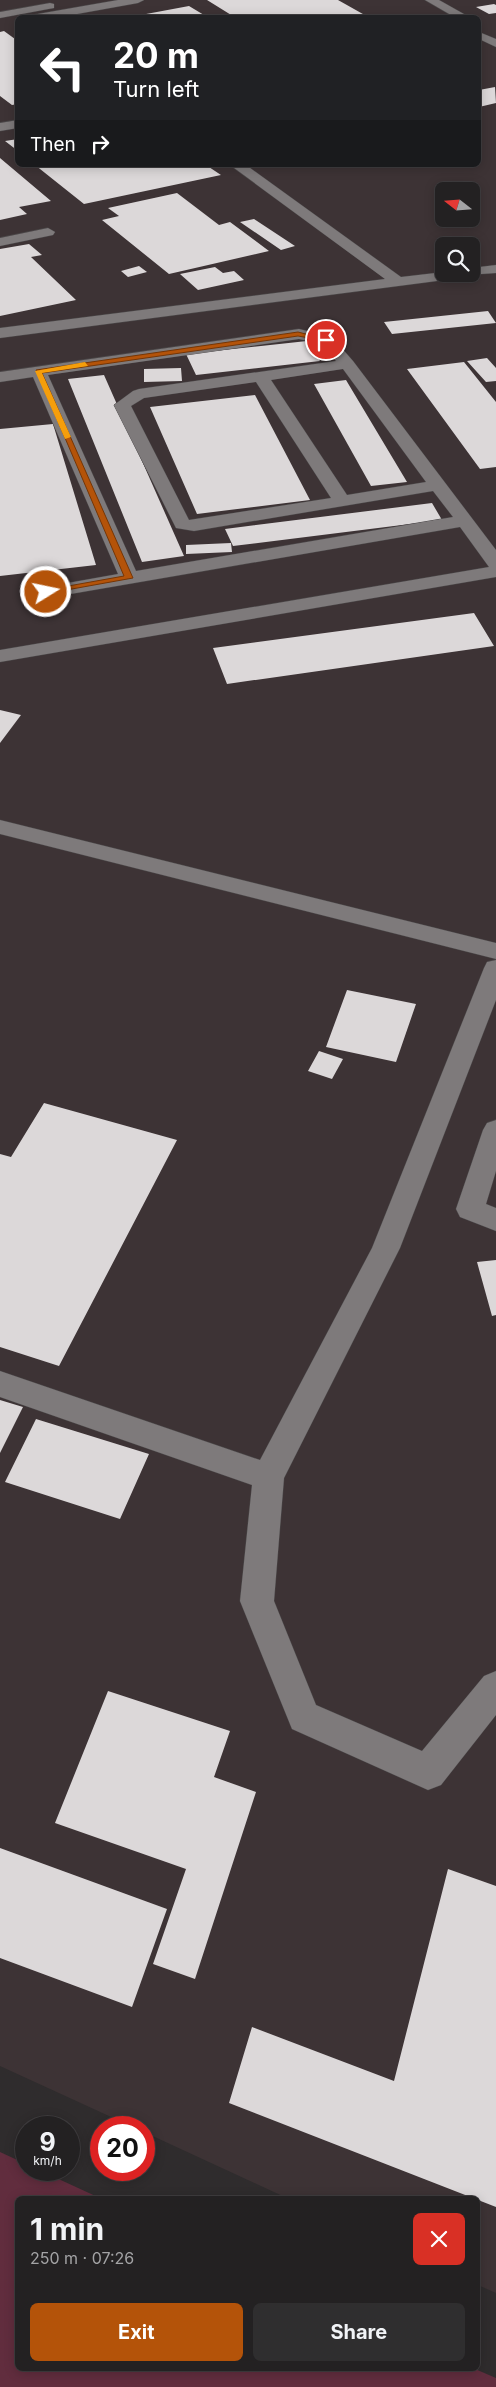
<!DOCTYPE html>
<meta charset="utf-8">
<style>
body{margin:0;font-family:Inter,sans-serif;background:#2f2e2f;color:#f1f3f6;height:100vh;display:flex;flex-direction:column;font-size:19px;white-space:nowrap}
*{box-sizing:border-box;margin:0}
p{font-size:16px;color:#a3a3a5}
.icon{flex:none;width:28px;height:28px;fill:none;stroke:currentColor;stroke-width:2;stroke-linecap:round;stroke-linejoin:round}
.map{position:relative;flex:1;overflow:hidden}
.side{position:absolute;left:15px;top:2196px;width:465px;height:175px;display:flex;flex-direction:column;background:#232122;border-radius:8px;box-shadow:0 2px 12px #0003,0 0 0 1px #403e40}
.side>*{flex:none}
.guide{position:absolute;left:15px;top:15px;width:466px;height:152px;border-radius:8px;box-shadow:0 2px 12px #0003,0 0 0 1px #403e40;background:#202124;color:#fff;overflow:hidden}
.needle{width:32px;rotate:287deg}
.buttons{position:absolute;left:435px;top:182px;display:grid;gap:10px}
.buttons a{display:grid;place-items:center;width:45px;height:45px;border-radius:8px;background:#232122;box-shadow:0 2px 12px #0003,0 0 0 1px #403e40;font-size:25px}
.speed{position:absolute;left:15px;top:2116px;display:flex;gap:10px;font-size:25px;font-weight:700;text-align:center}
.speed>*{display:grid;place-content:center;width:65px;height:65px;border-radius:50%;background:#232122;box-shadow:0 2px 12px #0003,0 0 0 1px #403e40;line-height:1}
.speed small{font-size:12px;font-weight:400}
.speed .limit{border:8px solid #d22;background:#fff;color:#111}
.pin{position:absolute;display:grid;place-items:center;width:42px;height:42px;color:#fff;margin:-21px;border:2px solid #fff;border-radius:50%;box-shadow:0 1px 5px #0007}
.me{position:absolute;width:55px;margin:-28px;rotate:80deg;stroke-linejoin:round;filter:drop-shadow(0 0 4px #0008)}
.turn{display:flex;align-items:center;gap:18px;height:105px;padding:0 15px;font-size:22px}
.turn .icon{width:65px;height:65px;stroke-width:2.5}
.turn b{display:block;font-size:35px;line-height:42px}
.then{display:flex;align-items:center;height:48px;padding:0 15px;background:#0003;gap:10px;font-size:19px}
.round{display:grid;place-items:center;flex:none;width:52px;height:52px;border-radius:8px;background:#2f2e2f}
.headline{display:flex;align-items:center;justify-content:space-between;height:85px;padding:0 15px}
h1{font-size:30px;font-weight:700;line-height:38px}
.primary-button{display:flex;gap:10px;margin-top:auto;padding:10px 15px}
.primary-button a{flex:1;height:58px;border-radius:8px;background:#b45309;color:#fff;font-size:20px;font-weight:700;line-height:58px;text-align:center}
.primary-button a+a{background:#2f2e2f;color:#f1f3f6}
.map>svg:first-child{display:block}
.built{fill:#3d3335;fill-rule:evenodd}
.green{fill:#612d3e}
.building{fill:#dcd8d9}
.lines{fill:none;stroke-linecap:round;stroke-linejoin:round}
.minor-casing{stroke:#4a4748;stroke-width:1}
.minor{fill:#7e7a7b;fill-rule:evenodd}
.route{fill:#b45309;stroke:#753606}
.slow{fill:#f59e0b}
</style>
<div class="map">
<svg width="496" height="2387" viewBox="0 0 496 2387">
<rect width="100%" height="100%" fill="#2f2c2d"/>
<path class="built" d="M0 0H496V2293L478 2285V2199H289L144 2132V2128L133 2127 0 2066ZM18 18H479V165H18ZM444 191H471V219H444ZM444 246H471V274H444Z"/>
<path class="green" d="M0 2152 26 2164V2170H39L102 2199H18V2369H475L496 2378V2387H0Z"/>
<path class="building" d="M207 0H338L370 18H236Z
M494 4 496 5V13L489 14 476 7Z
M189 6 209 18H130V17Z
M4 31 15 39H18V104L12 105 0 96V32Z
M495 87 496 103 479 107V90Z
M18 139V151L5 141Z
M0 158 51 201 19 207 27 214 0 220Z
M35 165H206L221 175 84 204Z
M177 193 219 225 230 222 269 251 169 274 102 220 119 216 108 208Z
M254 219 295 246 281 250 240 222Z
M29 244 42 255 31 257 76 300 0 316V249Z
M139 266 147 272 128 277 121 271Z
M215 267 223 273 234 271 244 280 198 290 180 274Z
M488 311 496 323 392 334 384 322Z
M307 341 320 361 196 375 186 354Z
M487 358 496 368V381L486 382 467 361Z
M464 362 496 402V467L480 469 407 369Z
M181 368 182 381 144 382V369Z
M104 375 184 556 142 562 68 379Z
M346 380 407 482 371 486 314 384Z
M255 395 310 500 197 514 150 407Z
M53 424 96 565 0 576V429Z
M432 503 442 520 233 546 225 529Z
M231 543 232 552 186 554V545Z
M474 613 494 646 227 684 213 648Z
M0 710 21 715 0 743Z
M347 990 416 1004 396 1062 326 1047Z
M319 1051 343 1059 332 1079 308 1071Z
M44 1103 177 1140 59 1366 0 1347V1154L11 1157Z
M496 1260V1315L492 1316 477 1262Z
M0 1400 23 1407 0 1453Z
M36 1419 149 1454 120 1519 5 1482Z
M108 1691 230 1731 214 1777 256 1792 195 1979 153 1964 186 1869 55 1823Z
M0 1848 167 1909 132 2007 0 1958Z
M448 1869 496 1886V2207L229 2103 252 2027 394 2081Z"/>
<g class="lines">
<g class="minor-casing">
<path id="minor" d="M118 0H144L138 3 55 18H27L32 15Z
M425 0H439L471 18H456Z
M50 3 54 4V8L0 18V12Z
M479 32 496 39V47L479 39Z
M18 120V128L0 131V123Z
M230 165H246L401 277 444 272V274H471V268L496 265V273L467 275 460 278 0 338V328L385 279Z
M48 228 55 232 53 235 0 246V238Z
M299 329 332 337 353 361 496 550V577L0 662V650L489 567 460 527 30 601 23 599 20 595 23 591 118 574 33 377 0 382V372ZM299 339 321 344 336 361 139 389 133 391 114 405 176 528 194 531 433 491 453 517 136 571 48 375ZM343 369 426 482 347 495 271 380ZM256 382 331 498 189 520 131 406 144 398Z
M0 820 496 943V959L0 834Z
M496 960V1000L400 1248 284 1478 274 1601 316 1705 422 1751 484 1676 496 1671V1715L441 1785 428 1790 292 1729 240 1601 252 1485 0 1397V1371L260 1460 372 1248 484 968 487 962Z
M496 1120V1171L486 1204 496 1208V1231L460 1217 456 1209 483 1130 487 1123Z"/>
</g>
<use href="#minor" class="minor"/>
</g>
<path class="route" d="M298 332 329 340 326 341 298 336 42 373 133 578 44 594V590H46L124 576 36 370Z"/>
<path class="slow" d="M85 362 88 366 42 373 71 437 65 439 35 371Z"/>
</svg>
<div class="buttons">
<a><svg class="needle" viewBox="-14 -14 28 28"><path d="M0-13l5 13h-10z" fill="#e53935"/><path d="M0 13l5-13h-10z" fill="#a3a3a5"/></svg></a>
<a><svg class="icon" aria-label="search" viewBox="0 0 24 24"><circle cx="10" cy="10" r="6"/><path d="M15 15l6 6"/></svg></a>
</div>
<div class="speed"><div>9<small>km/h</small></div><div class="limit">20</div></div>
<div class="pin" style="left:326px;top:340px;background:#d93025"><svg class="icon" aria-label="arrive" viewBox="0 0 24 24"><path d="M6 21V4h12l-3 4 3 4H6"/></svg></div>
<svg class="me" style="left:46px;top:592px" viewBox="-20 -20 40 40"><circle r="17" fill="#b45309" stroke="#fff" stroke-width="3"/><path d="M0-11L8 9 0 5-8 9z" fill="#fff"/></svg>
<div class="guide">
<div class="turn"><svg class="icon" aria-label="left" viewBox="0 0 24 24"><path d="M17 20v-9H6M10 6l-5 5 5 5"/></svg><div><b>20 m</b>Turn left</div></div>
<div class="then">Then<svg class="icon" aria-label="right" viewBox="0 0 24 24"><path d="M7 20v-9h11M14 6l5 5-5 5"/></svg></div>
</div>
<section class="side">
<div class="headline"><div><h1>1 min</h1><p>250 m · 07:26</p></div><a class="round" style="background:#d93025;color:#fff"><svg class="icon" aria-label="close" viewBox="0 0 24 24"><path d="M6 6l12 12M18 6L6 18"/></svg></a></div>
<div class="primary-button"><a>Exit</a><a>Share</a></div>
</section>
</div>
